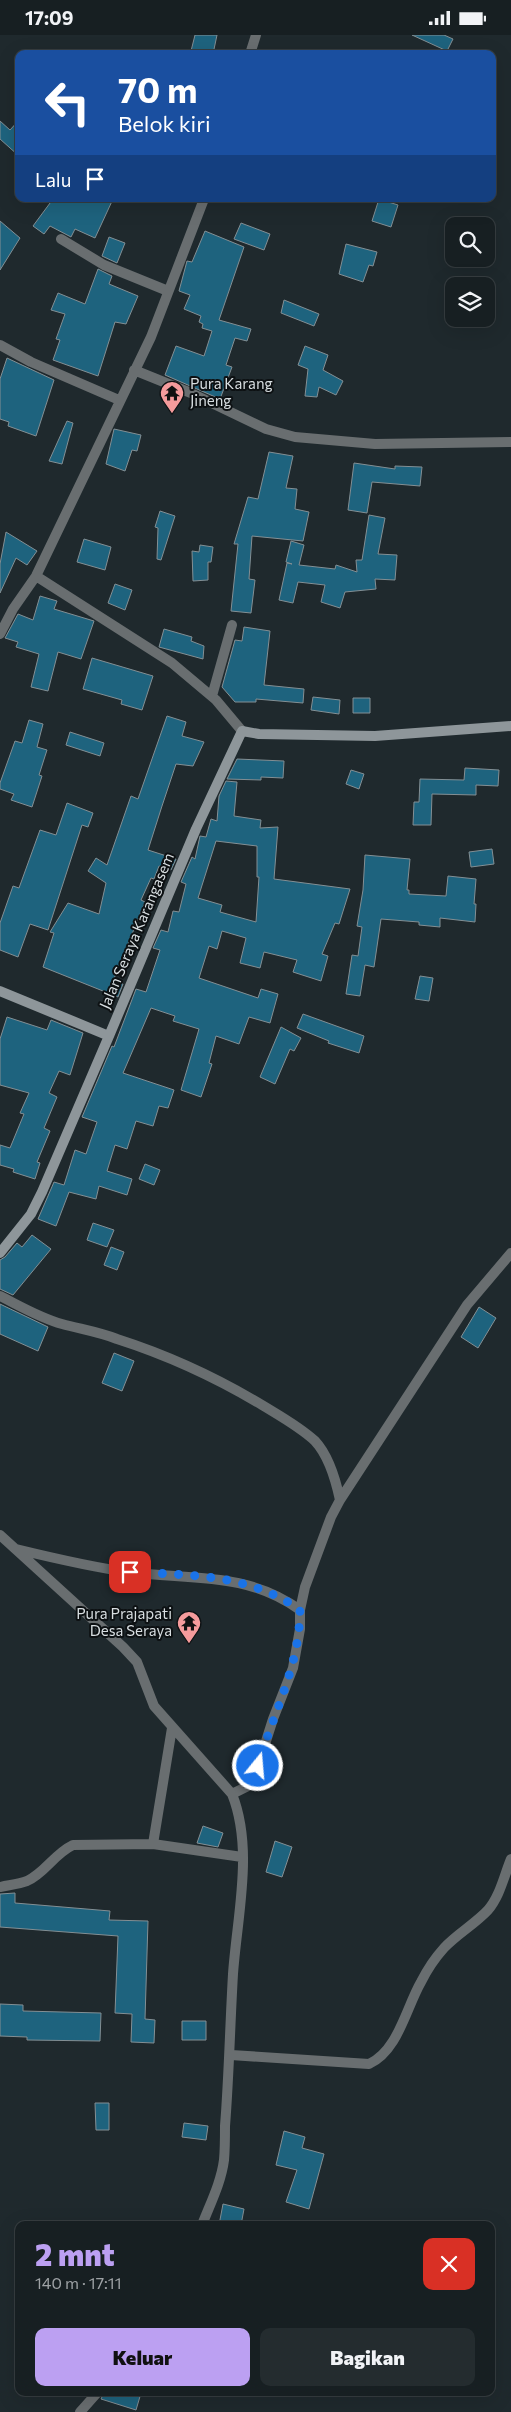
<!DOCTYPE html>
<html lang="id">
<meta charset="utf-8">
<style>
body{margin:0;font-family:Commissioner,sans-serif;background:#242c2f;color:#f1f3f6;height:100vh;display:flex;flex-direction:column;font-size:19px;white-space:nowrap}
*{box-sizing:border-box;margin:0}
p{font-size:16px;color:#9ea2a5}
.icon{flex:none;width:28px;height:28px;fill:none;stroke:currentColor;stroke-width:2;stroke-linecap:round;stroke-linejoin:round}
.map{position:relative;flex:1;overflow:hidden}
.side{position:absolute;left:15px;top:2186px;width:480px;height:175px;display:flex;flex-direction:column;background:#171f22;border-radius:10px;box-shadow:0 5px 20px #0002,0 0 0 1px #363d40}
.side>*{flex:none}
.guide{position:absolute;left:15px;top:15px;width:481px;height:152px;border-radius:10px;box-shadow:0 5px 20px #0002,0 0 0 1px #363d40;background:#1a4fa0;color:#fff;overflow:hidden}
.controls{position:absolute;left:445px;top:182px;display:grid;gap:10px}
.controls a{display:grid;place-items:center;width:50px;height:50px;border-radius:10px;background:#171f22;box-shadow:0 5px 20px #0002,0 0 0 1px #363d40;font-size:25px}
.pin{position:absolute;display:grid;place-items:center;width:42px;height:42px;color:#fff;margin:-21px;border-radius:10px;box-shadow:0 2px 8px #0006}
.me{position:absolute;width:55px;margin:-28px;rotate:17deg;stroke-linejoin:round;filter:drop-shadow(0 0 4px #0008)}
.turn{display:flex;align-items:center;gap:18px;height:105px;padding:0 20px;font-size:22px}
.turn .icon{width:65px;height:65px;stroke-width:2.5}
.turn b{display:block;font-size:35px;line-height:42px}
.then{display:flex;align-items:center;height:48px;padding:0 20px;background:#0003;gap:10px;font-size:19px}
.round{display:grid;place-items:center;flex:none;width:52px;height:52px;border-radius:10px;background:#242c2f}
.summary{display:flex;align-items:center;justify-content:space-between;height:85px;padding:0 20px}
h1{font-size:30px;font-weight:800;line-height:38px;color:#bca0f2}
.cta{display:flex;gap:10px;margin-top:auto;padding:10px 20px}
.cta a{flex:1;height:58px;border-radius:10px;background:#bca0f2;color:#111;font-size:20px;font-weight:800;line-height:58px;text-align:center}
.cta a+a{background:#242c2f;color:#f1f3f6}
.status{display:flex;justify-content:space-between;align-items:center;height:35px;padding:0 25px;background:#171f22;direction:ltr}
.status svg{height:14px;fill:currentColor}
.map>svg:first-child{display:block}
.building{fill:#1e637e;stroke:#838f94;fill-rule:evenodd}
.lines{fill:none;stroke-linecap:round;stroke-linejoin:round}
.street{stroke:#696e70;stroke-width:10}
.secondary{stroke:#8e969a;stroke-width:10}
.route{stroke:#1a73e8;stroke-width:9;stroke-dasharray:0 16.2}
.labels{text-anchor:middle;stroke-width:4;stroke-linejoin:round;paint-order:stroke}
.poi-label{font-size:15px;fill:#d8dee1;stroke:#0d1113;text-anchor:start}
.street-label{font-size:15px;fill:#d8dee1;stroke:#0d1113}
</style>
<div class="status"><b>17:09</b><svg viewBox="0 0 49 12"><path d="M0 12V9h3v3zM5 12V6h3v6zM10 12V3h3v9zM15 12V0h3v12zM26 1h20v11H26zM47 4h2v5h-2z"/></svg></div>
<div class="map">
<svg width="511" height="2377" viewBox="0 0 511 2377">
<rect width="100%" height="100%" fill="#1f292d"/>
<path class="building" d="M195 0H217L213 19 191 16Z
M412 0H444L453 4 447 16Z
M19 85V121L0 104V86L10 95Z
M53 164H113L95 203 75 194 71 202 50 191 44 199 33 191Z
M379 164 398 170 391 192 372 186Z
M0 186 20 203 0 235Z
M241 188 270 199 264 215 234 204Z
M205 196 244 212 219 285 251 294 247 306 235 303 226 330 232 332 220 364 165 340 176 311 204 321 212 296 202 293 203 289 199 287 201 281 184 274 190 260 179 256 187 226 192 227Z
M109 202 125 208 117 228 102 221Z
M346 209 377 217 373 231 369 230 363 247 339 239Z
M98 234 112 241 109 249 138 261 126 289 115 287 98 341 53 325 60 305 56 304 65 279 51 275 58 258 85 269Z
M284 265 319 279 314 291 281 278Z
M305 311 328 320 323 335 343 346 336 360 319 352 317 362 305 361 308 334 298 330Z
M7 323 54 345 36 401 8 391 9 387 0 384V344Z
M67 386 73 388 62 429 49 426Z
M114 394 141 400 137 416 132 415 125 436 106 429Z
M269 417 293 421 286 453 297 454 295 474 309 477 303 506 252 501 249 544 255 545 251 578 231 576 238 509H234L248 462 258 464Z
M354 428 395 434V431L422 432 420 451 372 447 367 478 348 475Z
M160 476 175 481 161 525 157 524 158 493 155 492Z
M369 480 385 483 378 519 397 520 395 545 375 544 376 554 345 557 340 573 321 567 325 550 298 547 293 568 279 565 287 528 292 529 286 527 291 506 304 510 299 530 335 534 336 530 357 537 356 525H362Z
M6 497 37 516 27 530 16 523 0 558V529Z
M84 504 111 512 105 535 77 527Z
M200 510 213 512 211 527H208V545L193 546 192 516 199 517Z
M115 549 132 555 125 575 108 568Z
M40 561 57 566 54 574 94 586 81 624 58 617 48 656 31 652 39 619 16 612 18 607 5 603 18 579 33 585Z
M244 592 270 596 264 650 304 654 303 668 256 664V667H235L222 652 235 605 242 606Z
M164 594 192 602 191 606 204 611 203 624 159 612Z
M92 623 153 641 142 675 121 669 122 665 83 654Z
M313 662 340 665 339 679 311 675Z
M353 663H370V678H353Z
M167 681 186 687 182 701 204 707 193 731 176 729 162 771 148 815 176 824 171 835 159 831 154 844 151 843 141 865 145 867 113 946 123 949 118 962 43 932 54 898 50 897 68 868 99 879 106 848 88 836 96 823 107 830 131 761 138 764Z
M29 685 43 689 37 712 47 715 39 740 42 741 32 772 11 765 14 759 0 754V748L15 706 22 708Z
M70 697 104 708 100 721 66 710Z
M237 724 284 726 283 743 261 742V745L227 744Z
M465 733 499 735 498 751 476 750V760L432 759 431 790H413L414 767H419L420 744 464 745Z
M351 735 364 739 359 754 346 749Z
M226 746 237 747 234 781 261 785 260 793 278 792 274 844 350 854 339 889 335 888 322 919 328 921 321 946 293 937 297 925 264 917 260 933 240 928 246 903 222 896 217 914 209 911 199 943 258 963 261 954 278 959 270 988 249 982 239 1009 216 1001 209 1028 212 1029 201 1062 181 1055 199 994 173 986 175 981 151 973 123 1038 174 1055 168 1073 159 1071 153 1091 136 1086 127 1114 115 1110 107 1136 132 1144 127 1160 99 1151 96 1164 69 1157 56 1191 38 1184 54 1147 64 1150 75 1115 86 1119 97 1087 82 1082 112 1011 114 1012 136 954 146 957 160 915 153 913 161 895 168 897 173 876 179 877 186 849 181 847 192 822 195 824 200 801 206 802 211 784 217 786 219 761ZM216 806 257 811V842H259L256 887 220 877 222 870 198 863Z
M67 768 93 778 88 792 82 790 48 895 30 889 18 922 0 915V888L13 851 19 853 40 795 56 800Z
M492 814 494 829 471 832 469 817Z
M365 820 410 824 407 855H409V859L446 861 448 841 476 844 474 869H476L475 887 440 883V892L419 890V887L381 884 374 932 365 930 360 961 346 959 352 920 358 921 362 892 357 891 363 855Z
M420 941 433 943 429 966 415 964Z
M303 979 364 1001 359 1018 328 1008 329 1006 297 993Z
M7 982 47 995 51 985 83 998 70 1040 59 1036 49 1058 57 1062 44 1093 50 1096 37 1127 40 1128 35 1144 13 1137 14 1134 0 1130V1110L10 1113 24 1079 20 1078 29 1058 0 1050V1004Z
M281 992 301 1003 294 1016 290 1014 275 1049 260 1042Z
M145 1129 160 1135 154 1150 139 1144Z
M93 1188 114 1195 107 1212 87 1205Z
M32 1200 51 1214 13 1260 0 1254V1225L5 1222 17 1208 22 1212Z
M111 1212 124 1217 117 1235 104 1230Z
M0 1269 48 1292 38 1316 0 1299Z
M479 1272 496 1283 478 1313 461 1302Z
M114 1318 134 1326 122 1356 102 1348Z
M203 1791 223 1798 218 1812 197 1808Z
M275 1806 292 1812 282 1842 266 1837Z
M15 1858V1868L110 1876 109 1885 148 1886 145 1984 155 1985 154 2008 131 2007 132 1979 115 1978 118 1901 0 1892V1859Z
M0 1969 23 1970V1976L101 1978 100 2006 27 2005V2002L0 2001Z
M182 1986H206V2005H182Z
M95 2068H109V2095H96Z
M184 2088 208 2091 206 2105 182 2102Z
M284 2096 305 2102 302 2113 324 2119 309 2174 286 2167 297 2135 276 2130Z
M223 2169 244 2174 241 2190H219Z
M104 2358H141L136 2375 101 2364Z"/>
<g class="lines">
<path class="street" d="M250 19 256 0
M61 204 104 230 168 256
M0 310 31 327 119 365
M134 335 191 358 266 394 295 402 375 409 511 407
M36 541 172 628 216 665 242 696
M0 599 13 574 36 541 151 302 204 164
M212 661 232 590
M0 1261C20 1271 40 1283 62 1289 80 1294 99 1297 117 1304 167 1320 217 1343 262 1370 280 1381 300 1392 315 1406 329 1421 336 1446 340 1465
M0 1500 123 1612 137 1627 154 1671 232 1759C254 1814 237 1881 233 1939 230 1990 229 2041 225 2091 225 2102 225 2114 224 2125 221 2148 210 2169 202 2190
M16 1514C53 1523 90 1532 128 1537 190 1545 246 1536 300 1575
M232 1759 250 1750 254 1744 273 1684 293 1633 300 1594V1575L305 1552 331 1482 340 1465 467 1270 511 1218
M153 1809 172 1693
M0 1852C9 1850 19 1849 27 1846 45 1838 54 1819 73 1810L153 1809 242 1822
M231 2020 369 2029C398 2016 406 1973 421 1947 427 1935 435 1923 444 1913 457 1899 475 1889 488 1875 500 1861 504 1841 511 1824
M80 2377 97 2358"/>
<path class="secondary" d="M0 956 109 1001 196 794 242 696 259 699 375 701 511 691
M0 1218 31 1179 42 1157 109 1001"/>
</g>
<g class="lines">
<path class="route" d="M130 1537C189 1540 250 1539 300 1575 300 1631 273 1678 258 1731"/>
</g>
<defs>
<g id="temple-pin" transform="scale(1.25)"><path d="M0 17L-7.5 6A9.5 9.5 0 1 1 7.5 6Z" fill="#f59b9c" stroke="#0d1113"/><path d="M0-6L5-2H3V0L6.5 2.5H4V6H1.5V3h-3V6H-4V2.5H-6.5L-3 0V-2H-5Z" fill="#111"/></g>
</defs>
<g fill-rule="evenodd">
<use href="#temple-pin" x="172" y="358"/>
<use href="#temple-pin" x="189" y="1588"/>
</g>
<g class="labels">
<g class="poi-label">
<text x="190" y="354">Pura Karang<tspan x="190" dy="17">Jineng</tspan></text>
<text x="172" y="1584" text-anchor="end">Pura Prajapati<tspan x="172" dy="17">Desa Seraya</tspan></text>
</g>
<g class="street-label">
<text transform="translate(137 896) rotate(-67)" y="5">Jalan Seraya Karangasem</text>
</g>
</g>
</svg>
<div class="controls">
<a><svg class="icon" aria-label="search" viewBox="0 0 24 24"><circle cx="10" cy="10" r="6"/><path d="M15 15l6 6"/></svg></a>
<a><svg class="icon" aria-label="layers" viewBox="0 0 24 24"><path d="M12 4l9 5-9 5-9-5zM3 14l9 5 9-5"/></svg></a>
</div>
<div class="pin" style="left:130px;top:1537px;background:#d93025"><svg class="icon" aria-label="arrive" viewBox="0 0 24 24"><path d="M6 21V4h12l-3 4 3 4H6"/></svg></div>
<svg class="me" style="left:258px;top:1731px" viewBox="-20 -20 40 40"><circle r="17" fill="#1a73e8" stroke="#fff" stroke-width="3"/><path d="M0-11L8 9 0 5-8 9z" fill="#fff"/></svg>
<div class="guide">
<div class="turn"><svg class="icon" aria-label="left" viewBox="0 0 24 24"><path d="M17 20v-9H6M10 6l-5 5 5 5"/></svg><div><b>70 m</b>Belok kiri</div></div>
<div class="then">Lalu<svg class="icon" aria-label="arrive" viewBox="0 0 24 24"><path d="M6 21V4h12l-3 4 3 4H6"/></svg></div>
</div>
<section class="side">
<div class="summary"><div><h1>2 mnt</h1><p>140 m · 17:11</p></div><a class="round" style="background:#d93025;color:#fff"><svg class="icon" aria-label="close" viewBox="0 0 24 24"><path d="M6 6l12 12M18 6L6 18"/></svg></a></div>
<div class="cta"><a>Keluar</a><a>Bagikan</a></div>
</section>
</div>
